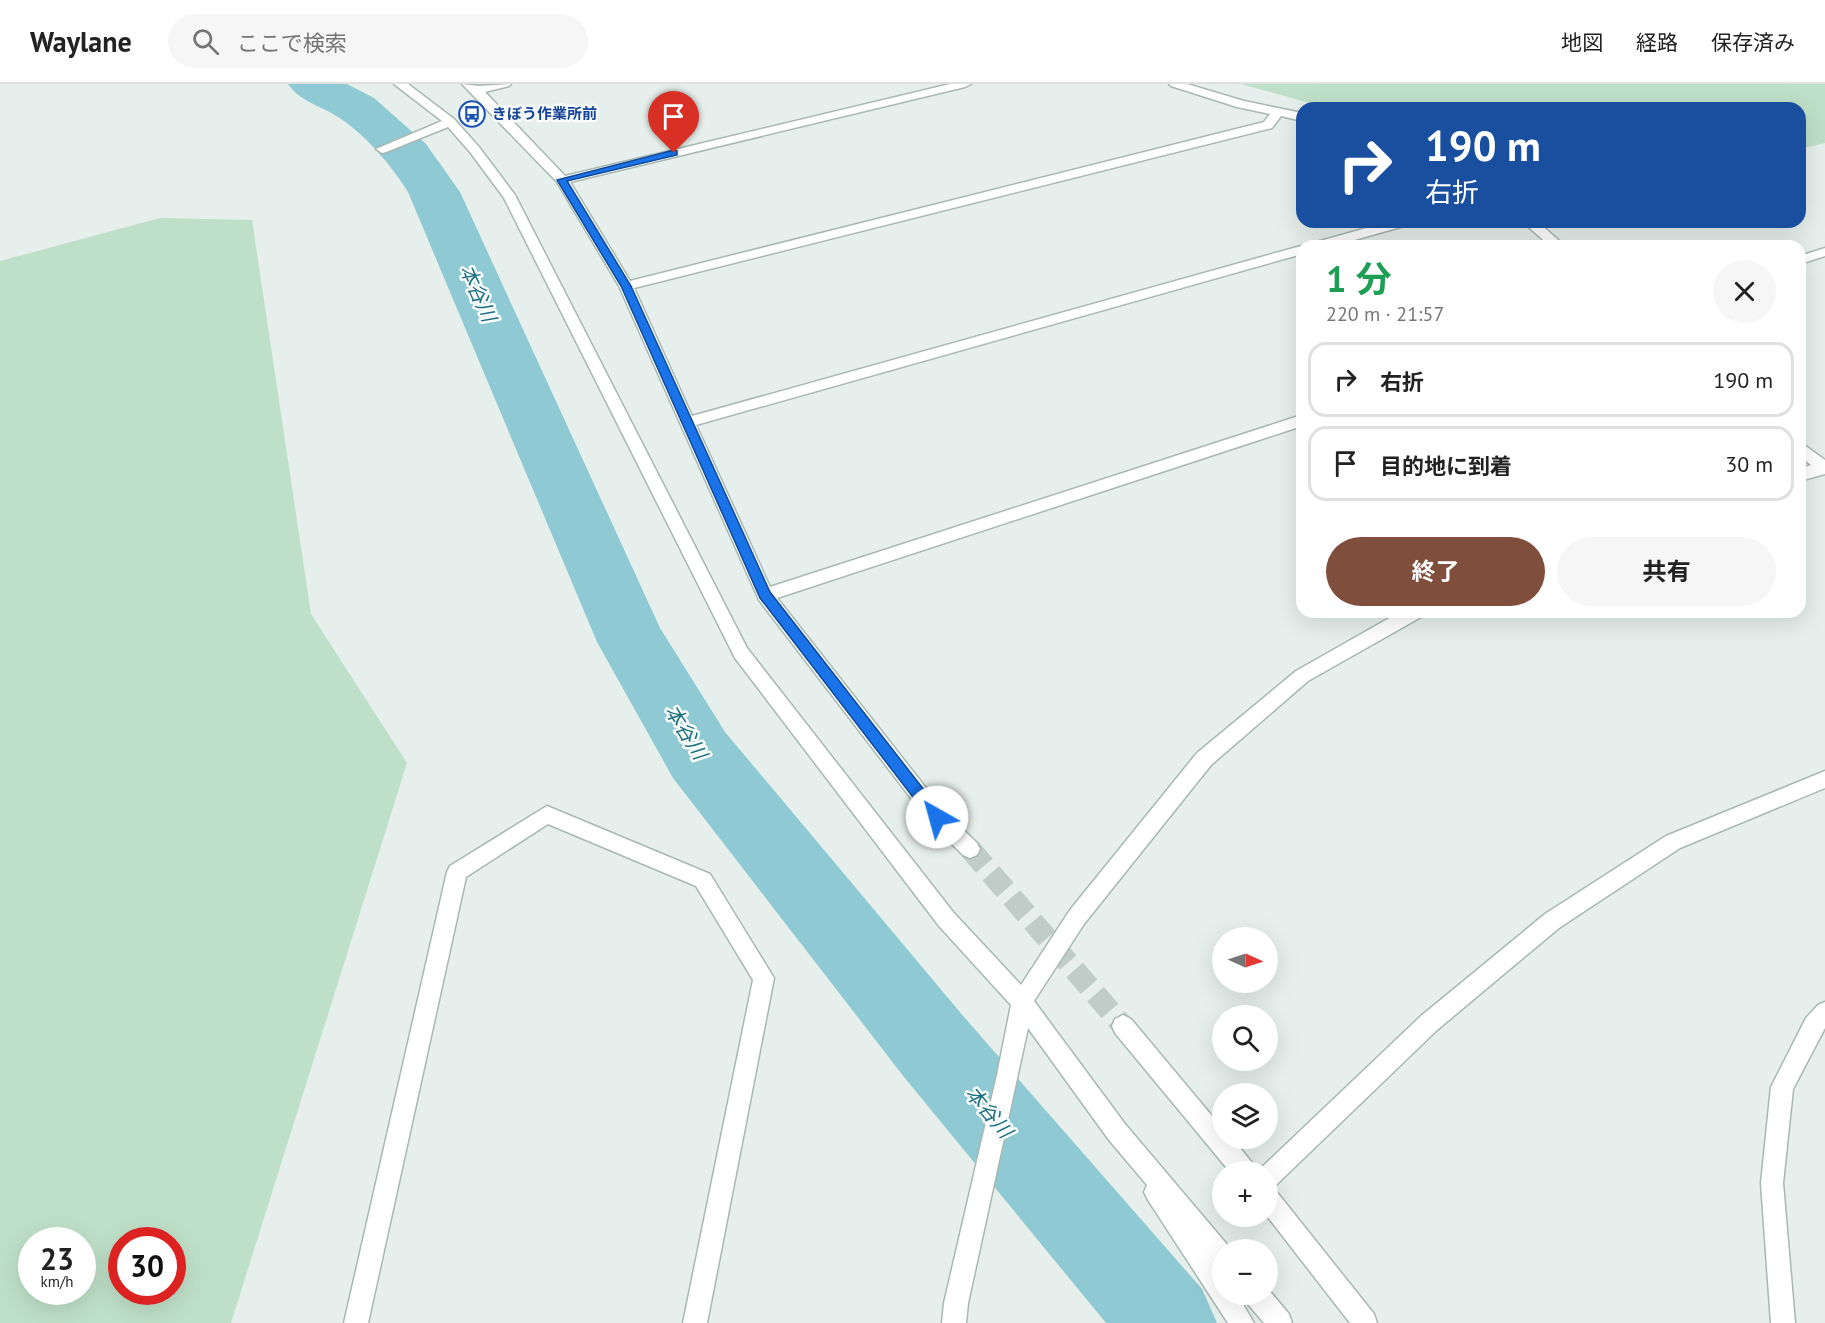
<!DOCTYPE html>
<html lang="ja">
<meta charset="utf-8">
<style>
body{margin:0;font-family:"PT Sans","Noto Sans JP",sans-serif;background:#f6f6f6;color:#222;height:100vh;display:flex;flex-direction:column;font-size:22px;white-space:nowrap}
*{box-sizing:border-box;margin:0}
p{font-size:20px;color:#767676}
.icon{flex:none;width:33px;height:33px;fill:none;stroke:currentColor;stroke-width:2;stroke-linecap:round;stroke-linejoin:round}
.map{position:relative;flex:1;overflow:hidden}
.sheet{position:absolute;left:1296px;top:156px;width:510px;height:378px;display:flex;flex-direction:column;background:#fff;border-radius:18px;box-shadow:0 6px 24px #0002}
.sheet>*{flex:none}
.hud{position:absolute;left:1296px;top:18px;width:510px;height:126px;border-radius:18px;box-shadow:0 6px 24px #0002;background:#1a4fa0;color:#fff;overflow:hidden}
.needle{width:39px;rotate:93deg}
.fabs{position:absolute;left:1212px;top:843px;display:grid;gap:12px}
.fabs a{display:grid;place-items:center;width:66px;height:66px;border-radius:50%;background:#fff;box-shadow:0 6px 24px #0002;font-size:30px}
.speed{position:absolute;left:18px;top:1143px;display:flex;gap:12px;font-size:30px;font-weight:700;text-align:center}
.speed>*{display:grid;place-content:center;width:78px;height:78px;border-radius:50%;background:#fff;box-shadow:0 6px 24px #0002;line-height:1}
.speed small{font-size:15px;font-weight:400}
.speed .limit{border:9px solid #d22;background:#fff;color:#111}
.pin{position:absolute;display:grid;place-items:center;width:51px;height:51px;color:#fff;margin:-62px -26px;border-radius:50% 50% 50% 0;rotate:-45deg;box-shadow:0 0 6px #0007}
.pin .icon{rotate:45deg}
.me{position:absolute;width:66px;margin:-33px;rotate:322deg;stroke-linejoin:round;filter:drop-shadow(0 0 4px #0008)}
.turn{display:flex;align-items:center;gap:21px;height:126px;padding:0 30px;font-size:27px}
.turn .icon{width:78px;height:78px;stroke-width:2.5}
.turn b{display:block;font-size:42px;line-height:51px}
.round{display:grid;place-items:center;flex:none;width:63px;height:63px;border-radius:32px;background:#f6f6f6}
.head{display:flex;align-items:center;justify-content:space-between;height:102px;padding:0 30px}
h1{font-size:36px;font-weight:700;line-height:45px;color:#1e9e55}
.action{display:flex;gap:12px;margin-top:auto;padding:12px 30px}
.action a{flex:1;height:69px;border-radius:36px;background:#804e3d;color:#fff;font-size:24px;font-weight:700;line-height:69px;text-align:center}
.action a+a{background:#f6f6f6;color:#222}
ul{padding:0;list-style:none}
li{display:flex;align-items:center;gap:18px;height:75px;margin:0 12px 9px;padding:0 18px;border:3px solid #e0e0e0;border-radius:18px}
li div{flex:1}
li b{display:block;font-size:22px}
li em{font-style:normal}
header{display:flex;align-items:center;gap:36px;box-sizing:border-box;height:84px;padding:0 30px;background:#fff;border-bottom:2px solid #e0e0e0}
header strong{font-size:28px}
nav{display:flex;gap:33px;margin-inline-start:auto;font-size:21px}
.search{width:420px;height:54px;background:#f6f6f6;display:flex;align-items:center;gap:15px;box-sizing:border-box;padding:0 21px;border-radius:33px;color:#767676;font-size:22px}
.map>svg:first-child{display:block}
.green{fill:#bfe0c8;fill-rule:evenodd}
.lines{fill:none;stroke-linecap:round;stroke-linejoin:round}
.river{fill:#8ec9d4;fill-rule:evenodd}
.minor-tunnel{stroke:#bfccc8;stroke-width:22;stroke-dasharray:22 10;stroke-linecap:butt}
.minor-casing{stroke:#a8b8b2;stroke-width:3}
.minor{fill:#fff;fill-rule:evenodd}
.route{fill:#1a73e8;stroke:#114b97;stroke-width:1.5}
.labels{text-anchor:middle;stroke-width:5;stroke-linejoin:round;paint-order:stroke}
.far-transit-label{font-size:15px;font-weight:bold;fill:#164399;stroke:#f7fbf9;text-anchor:start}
.water-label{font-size:20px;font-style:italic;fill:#1c6f80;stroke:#f7fbf9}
</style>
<header>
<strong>Waylane</strong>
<div class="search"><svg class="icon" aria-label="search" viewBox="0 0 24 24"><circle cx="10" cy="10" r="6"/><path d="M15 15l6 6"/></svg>ここで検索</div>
<nav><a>地図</a><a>経路</a><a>保存済み</a></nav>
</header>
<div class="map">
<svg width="1825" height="1239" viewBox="0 0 1825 1239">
<rect width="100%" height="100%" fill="#e6efeb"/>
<path class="green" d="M1241 0H1825V59L1800 65V24H1328Z
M160 134 252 136 311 530 407 679 231 1239H0V177ZM32 1156H82V1208H32ZM122 1156H172V1208H122Z"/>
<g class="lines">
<path class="river" d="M288 0H347L374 14 426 60 460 108 660 544 725 648 964 933 1202 1205 1217 1239H1106L904 993 673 694 597 558 408 108C392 82 365 50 338 33 321 22 299 17 288 0Z"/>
<path class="minor-tunnel" d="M970 765 1123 942"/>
<g class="minor-casing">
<path id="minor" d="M394 0H408L454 35 479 63 515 111 747 564 953 828 1021 901 1070 826 1197 669 1296 587 1400 528H1424L1421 533 1308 597 1211 681 1084 840 1034 917 1125 1040 1230 1164 1231 1166H1222V1184L1219 1183 1222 1188V1210H1237L1254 1239H1228L1148 1116 1144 1108 1147 1101 1109 1056 1028 944 968 1219 966 1239H942L944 1219 997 991 1011 921 939 842 735 574 504 114 470 68 448 43 386 68 382 69 376 65 442 37Z
M462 0 479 2 511 0 509 2 485 8 565 92 950 0H971L965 3 570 98 630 197 1264 38 1270 30 1237 23 1171 2 1169 0H1187L1244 17 1302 29V37L1281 32 1272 44 634 204 692 332 1297 163 1302 162H1303L1302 170 696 341 770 503 1302 331V342L777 514 944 727 977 759 980 765 977 771 970 774 963 771 930 739 759 516 619 202 557 98Z
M1388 138H1410L1408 141 1333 162H1311L1313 159Z
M1523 138H1538L1565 162H1550Z
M1825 164V172L1800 180V172Z
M1800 358 1825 376V390L1800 397V385L1811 381 1800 372Z
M1825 687V704L1680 764 1559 844 1437 946 1276 1101 1269 1104 1276 1107 1374 1230 1377 1239H1350L1267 1132 1268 1088H1259L1260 1085 1421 932 1545 830 1666 752Z
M547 722 710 790 774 894 707 1239H683L753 896 696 802 548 740 466 793 368 1239H344L447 788 450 782Z
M1825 918V944L1793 1005 1783 1099 1795 1239H1771L1761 1099 1771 1003 1806 934 1818 921Z
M1123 931 1131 935 1222 1044V1054H1232L1253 1080 1256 1088H1230L1115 949 1112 942 1115 935Z
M1268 1205 1289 1230 1292 1239H1264L1247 1219 1244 1210H1268Z"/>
</g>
<use href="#minor" class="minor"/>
</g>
<path class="route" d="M674 66 677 67V71L567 97 631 202 770 508 942 729 944 733 942 738 937 740 932 738 760 514 621 202 557 96Z"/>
<defs>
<g id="bus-ring" transform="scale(1.35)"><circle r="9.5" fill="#f7fbf9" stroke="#1a4fb4" stroke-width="1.5"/><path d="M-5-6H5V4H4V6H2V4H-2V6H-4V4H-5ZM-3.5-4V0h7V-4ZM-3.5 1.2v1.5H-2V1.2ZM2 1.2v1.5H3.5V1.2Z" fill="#1a4fb4"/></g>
</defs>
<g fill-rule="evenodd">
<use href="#bus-ring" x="472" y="30"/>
</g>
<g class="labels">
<g class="far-transit-label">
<text x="492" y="35">きぼう作業所前</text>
</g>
<g class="water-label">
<text transform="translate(478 209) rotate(66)" y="7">本谷川</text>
<text transform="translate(686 648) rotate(58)" y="7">本谷川</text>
<text transform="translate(989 1028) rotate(50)" y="7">本谷川</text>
</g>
</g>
</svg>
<div class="fabs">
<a><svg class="needle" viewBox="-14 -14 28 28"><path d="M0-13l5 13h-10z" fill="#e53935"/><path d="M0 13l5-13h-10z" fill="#767676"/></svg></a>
<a><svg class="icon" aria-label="search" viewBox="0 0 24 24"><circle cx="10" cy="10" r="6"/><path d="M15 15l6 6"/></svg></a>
<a><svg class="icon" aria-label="layers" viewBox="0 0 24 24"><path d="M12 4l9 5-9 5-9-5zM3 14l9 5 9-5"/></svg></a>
<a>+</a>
<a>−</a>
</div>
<div class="speed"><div>23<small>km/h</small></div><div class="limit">30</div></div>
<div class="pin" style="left:674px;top:69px;background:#d93025"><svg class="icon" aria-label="arrive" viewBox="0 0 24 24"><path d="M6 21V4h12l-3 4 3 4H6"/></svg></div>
<svg class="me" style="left:937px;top:733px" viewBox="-20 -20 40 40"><circle r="19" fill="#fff"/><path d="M0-13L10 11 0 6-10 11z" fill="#1a73e8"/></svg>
<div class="hud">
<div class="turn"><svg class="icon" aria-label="right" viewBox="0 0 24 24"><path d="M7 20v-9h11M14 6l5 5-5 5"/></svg><div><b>190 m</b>右折</div></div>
</div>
<section class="sheet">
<div class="head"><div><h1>1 分</h1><p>220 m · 21:57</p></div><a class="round"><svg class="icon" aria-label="close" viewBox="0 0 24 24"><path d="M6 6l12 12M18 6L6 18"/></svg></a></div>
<ul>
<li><svg class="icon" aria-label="right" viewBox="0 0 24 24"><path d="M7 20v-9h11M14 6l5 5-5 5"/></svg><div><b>右折</b></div><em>190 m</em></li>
<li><svg class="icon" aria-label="arrive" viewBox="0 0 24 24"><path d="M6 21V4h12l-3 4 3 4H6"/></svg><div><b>目的地に到着</b></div><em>30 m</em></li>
</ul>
<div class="action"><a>終了</a><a>共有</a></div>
</section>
</div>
